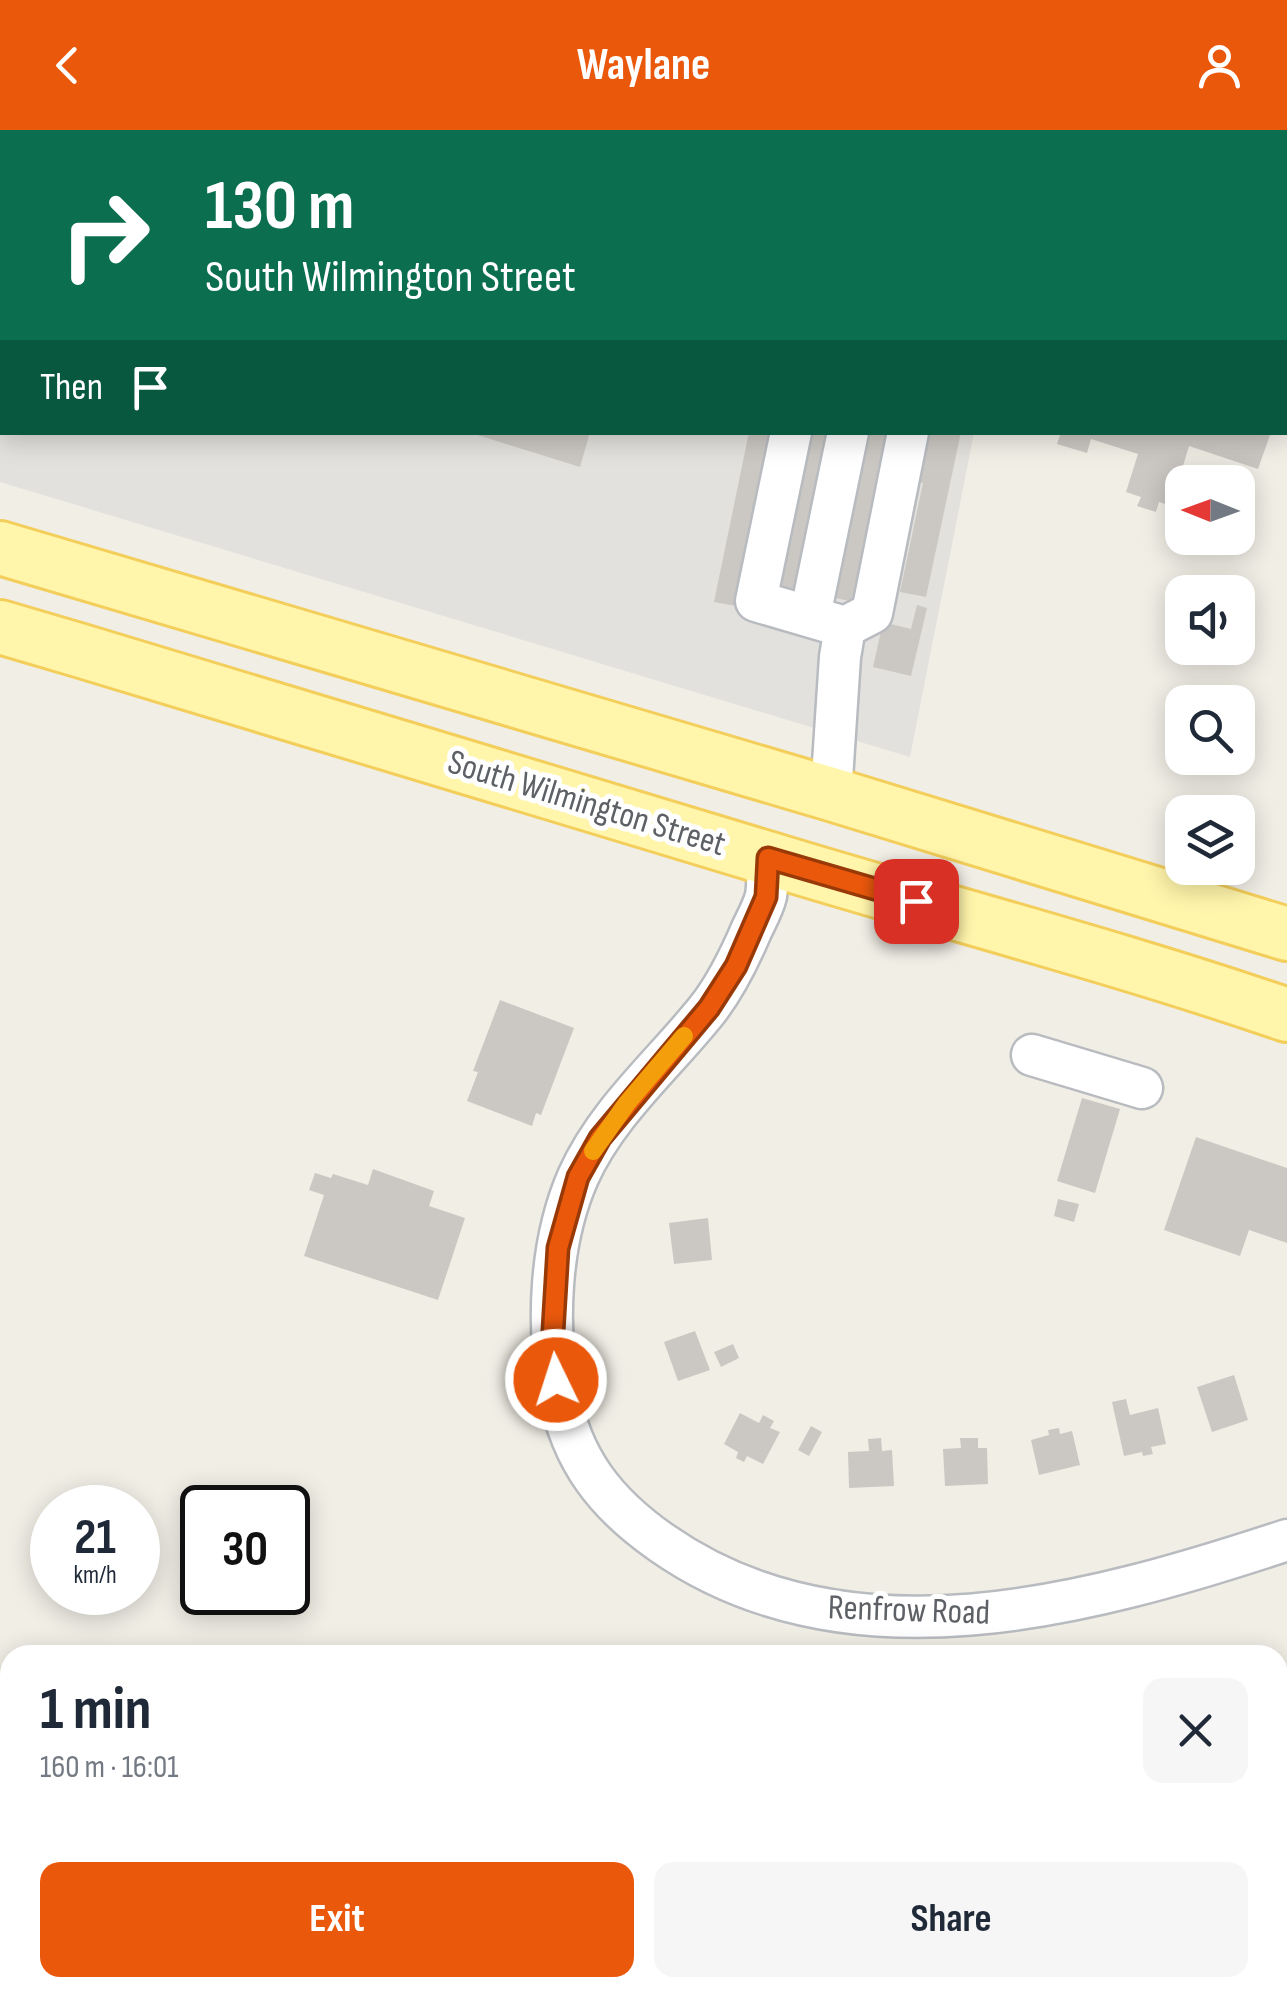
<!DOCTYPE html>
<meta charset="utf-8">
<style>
body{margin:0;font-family:"Sofia Sans Condensed",sans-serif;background:#f6f6f7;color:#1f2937;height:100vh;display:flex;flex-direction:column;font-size:38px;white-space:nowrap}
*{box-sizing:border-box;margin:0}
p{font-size:32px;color:#747a83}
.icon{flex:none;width:55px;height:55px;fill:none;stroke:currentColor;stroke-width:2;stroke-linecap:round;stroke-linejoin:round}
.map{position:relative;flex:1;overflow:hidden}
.details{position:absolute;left:0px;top:1515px;width:1288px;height:352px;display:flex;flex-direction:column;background:#fff;border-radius:30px 30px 0 0;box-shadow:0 5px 25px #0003}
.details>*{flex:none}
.banner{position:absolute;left:0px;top:0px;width:1288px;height:305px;box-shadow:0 5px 25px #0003;background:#0b6e4f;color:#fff;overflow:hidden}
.needle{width:65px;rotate:271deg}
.buttons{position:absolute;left:1165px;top:335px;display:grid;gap:20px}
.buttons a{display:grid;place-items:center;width:90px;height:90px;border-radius:20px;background:#fff;box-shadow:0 5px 25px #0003;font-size:50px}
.speed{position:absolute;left:30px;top:1355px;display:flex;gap:20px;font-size:50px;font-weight:700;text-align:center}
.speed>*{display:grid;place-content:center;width:130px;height:130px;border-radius:50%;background:#fff;box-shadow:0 5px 25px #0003;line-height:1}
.speed small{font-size:25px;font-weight:400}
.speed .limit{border:5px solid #111;border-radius:15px;background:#fff;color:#111}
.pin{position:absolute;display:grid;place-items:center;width:85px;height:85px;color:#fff;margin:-42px;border-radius:20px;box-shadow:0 5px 15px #0006}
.me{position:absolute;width:110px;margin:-55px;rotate:356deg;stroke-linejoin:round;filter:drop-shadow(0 0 8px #0008)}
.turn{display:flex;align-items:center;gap:35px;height:210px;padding:0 40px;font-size:45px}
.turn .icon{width:130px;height:130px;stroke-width:2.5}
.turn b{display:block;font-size:70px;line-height:85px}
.then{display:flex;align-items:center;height:95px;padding:0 40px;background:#0003;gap:20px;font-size:38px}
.round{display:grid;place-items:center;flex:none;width:105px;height:105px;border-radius:20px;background:#f6f6f7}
.head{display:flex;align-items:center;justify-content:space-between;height:170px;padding:0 40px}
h1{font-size:60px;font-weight:700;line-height:75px}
.action{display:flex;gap:20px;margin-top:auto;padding:20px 40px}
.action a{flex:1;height:115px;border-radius:20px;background:#ea580c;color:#fff;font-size:40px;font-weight:700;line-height:115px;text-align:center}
.action a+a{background:#f6f6f7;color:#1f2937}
header{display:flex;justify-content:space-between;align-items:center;height:130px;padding:0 40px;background:#ea580c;color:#fff;font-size:45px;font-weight:700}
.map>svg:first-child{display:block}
.commercial{fill:#fef8dc}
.industrial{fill:#e3e1dd}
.building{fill:#cbc8c3}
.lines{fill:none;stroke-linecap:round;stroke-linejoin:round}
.minor-casing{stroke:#b8bbbf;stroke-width:45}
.major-casing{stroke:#f3ce5b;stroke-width:58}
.minor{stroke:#fff;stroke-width:40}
.major{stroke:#fff5ab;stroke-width:52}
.route-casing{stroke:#983908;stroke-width:25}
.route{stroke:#ea580c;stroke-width:18}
.slow{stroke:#f59e0b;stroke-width:18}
.labels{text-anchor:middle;stroke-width:10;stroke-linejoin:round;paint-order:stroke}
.street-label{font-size:35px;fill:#5d6166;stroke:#fff}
</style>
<header><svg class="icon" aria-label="back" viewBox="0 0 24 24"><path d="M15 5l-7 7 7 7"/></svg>Waylane<svg class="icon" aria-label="person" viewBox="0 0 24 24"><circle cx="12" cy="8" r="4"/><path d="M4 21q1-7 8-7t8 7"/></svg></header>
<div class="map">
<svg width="1287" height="1866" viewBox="0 0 1287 1866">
<rect width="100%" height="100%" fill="#f0eee5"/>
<path class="commercial" d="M270 1858H1005L1006 1866H264Z"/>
<path class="industrial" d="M0 0H1195L2 2V302L974 303 910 627 0 352Z"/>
<path class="building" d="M468 302H590L580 337Z
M749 302H773L736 476 714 472Z
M805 302H831L798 461 772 455Z
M860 302H890L854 472 826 466Z
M925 302H961L926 467 900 462 923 353 915 351Z
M1061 302H1271L1258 339 1189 316 1171 376 1159 372 1156 382 1137 376 1141 367 1126 362 1138 324 1091 309 1087 323 1057 314Z
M917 475 927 478 911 546 873 537 883 492 911 499Z
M500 870 574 898 541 985 536 983 532 996 467 971 478 942 473 941Z
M1082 968 1120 979 1095 1063 1057 1051Z
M1196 1007 1287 1038V1113L1249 1100 1240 1126 1164 1100Z
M373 1039 434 1061 429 1076 465 1088 438 1170 304 1126 324 1065 309 1060 315 1043 331 1048 333 1044 368 1055Z
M1058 1069 1079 1074 1074 1092 1054 1086Z
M708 1088 712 1130 674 1134 669 1093Z
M695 1201 710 1240 678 1251 664 1212Z
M733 1214 739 1228 721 1237 714 1222Z
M1234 1245 1248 1290 1212 1302 1197 1257Z
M1126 1269 1130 1285 1158 1278 1166 1314 1151 1317 1153 1324 1143 1326 1142 1322 1124 1326 1112 1272Z
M740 1283 759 1293 763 1285 774 1291 770 1298 780 1302 763 1334 747 1326 744 1332 736 1328 738 1322 724 1314Z
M811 1296 822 1302 809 1326 798 1320Z
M1059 1298 1060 1304 1072 1301 1080 1335 1039 1345 1031 1310 1049 1305 1048 1300Z
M881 1308 882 1321 892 1320 894 1356 849 1358 848 1322 869 1321 868 1309Z
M960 1308H978V1318H987L988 1354 945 1356 943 1319 961 1318Z
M453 1858H980L979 1866H452Z"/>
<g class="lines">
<g class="minor-casing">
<path id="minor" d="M963 0V2
M854 2V0
M911 2 912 0
M791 302 756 471 845 497 840 527 831 664
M810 486 848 302
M845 497 872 483 908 302
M768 728C767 741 768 754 766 766 763 778 756 790 751 801 739 829 726 856 707 880 664 934 607 982 578 1047 550 1111 546 1194 559 1262 571 1330 606 1374 662 1413 848 1543 1090 1475 1287 1410
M1032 925 1142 958"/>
</g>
<g class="major-casing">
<path id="major" d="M0 418 831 664 1287 804
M0 497C256 572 511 650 767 728 940 781 1116 826 1287 885"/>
</g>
<use href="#minor" class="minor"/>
<use href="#major" class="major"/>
</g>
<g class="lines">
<g class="route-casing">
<path id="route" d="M556 1250 553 1201 558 1118 578 1047 600 1008 709 878 736 836 766 767 768 728 916 771"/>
</g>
<use href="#route" class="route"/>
<path class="slow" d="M593 1021 627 973 684 906"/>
</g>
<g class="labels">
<g class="street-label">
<text transform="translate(587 672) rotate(17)" y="12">South Wilmington Street</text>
<text transform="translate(909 1479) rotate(2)" y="12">Renfrow Road</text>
</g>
</g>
</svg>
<div class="buttons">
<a><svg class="needle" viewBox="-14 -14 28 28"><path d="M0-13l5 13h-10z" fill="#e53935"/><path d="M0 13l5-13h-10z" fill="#747a83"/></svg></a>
<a><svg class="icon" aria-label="sound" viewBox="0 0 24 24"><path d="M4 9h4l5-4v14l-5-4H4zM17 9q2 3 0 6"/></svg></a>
<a><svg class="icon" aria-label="search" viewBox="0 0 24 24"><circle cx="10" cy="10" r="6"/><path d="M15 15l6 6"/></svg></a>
<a><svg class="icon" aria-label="layers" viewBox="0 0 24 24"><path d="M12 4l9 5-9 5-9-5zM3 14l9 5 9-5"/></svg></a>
</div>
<div class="speed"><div>21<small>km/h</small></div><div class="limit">30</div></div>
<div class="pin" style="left:916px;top:771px;background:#d93025"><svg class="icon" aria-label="arrive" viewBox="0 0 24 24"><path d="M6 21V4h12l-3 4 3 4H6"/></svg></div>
<svg class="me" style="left:556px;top:1250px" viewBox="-20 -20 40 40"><circle r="17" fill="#ea580c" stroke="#fff" stroke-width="3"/><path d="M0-11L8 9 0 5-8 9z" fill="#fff"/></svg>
<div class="banner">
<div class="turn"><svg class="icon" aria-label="right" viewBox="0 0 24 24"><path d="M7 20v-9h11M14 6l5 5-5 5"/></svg><div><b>130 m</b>South Wilmington Street</div></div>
<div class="then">Then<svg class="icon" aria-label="arrive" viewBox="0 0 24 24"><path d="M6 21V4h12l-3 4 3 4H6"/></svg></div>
</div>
<section class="details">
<div class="head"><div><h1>1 min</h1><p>160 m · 16:01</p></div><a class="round"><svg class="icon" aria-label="close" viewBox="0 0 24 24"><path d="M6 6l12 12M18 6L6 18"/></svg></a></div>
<div class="action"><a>Exit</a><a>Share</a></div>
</section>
</div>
